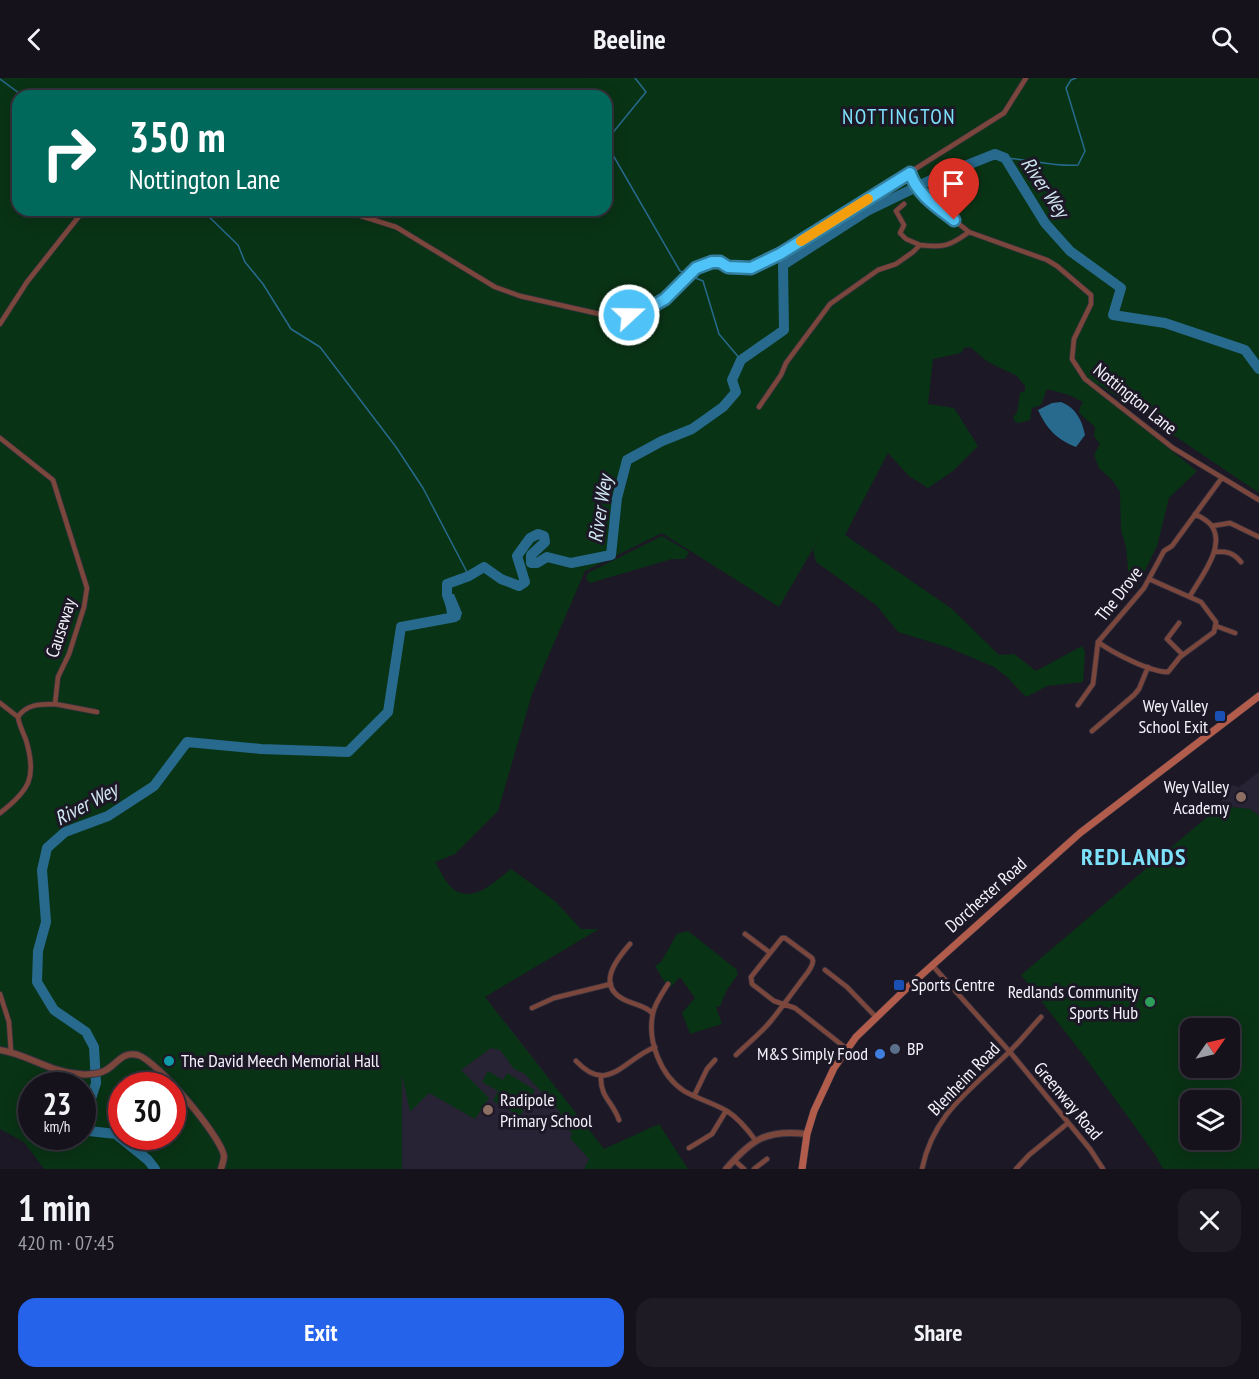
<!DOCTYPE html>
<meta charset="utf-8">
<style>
body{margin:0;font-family:"PT Sans Narrow",sans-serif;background:#1e1b25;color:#f1f3f6;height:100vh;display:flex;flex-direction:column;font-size:22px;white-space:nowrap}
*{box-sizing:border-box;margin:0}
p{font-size:20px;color:#9d9ea3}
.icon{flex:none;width:33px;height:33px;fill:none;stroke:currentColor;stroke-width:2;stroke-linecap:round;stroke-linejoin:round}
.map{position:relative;height:1091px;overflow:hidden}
.sheet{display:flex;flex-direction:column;background:#15121c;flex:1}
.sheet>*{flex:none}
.hud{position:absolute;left:12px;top:12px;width:600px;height:126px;border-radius:18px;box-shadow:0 3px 15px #0003,0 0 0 2px #34323b;background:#00695c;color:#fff;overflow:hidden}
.needle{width:39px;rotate:56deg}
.controls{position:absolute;left:1180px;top:940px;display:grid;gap:12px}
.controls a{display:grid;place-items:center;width:60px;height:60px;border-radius:12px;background:#15121c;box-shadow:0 3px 15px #0003,0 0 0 2px #34323b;font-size:30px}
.speed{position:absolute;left:18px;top:994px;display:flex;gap:12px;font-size:30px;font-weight:700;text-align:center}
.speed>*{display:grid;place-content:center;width:78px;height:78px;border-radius:50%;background:#15121c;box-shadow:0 3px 15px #0003,0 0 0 2px #34323b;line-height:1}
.speed small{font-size:15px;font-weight:400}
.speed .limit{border:9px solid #d22;background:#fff;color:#111}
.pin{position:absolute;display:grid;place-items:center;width:51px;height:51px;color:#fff;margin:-62px -26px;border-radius:50% 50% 50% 0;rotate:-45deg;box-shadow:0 0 6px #0007}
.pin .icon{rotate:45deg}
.me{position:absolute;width:66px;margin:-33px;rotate:69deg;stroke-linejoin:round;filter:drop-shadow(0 0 4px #0008)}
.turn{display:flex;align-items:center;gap:21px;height:126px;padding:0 18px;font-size:27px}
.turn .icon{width:78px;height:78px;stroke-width:2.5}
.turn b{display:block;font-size:42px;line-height:51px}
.round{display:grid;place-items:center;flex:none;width:63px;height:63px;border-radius:18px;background:#1e1b25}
.summary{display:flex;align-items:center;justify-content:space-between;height:102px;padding:0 18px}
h1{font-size:36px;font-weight:700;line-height:45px}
.cta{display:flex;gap:12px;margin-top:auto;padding:12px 18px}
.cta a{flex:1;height:69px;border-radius:18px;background:#2563eb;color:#fff;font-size:24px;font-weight:700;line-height:69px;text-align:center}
.cta a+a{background:#1e1b25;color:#f1f3f6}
header{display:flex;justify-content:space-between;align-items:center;height:78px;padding:0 18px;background:#15121c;font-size:27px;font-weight:700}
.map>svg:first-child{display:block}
.built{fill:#282235}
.green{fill:#093315;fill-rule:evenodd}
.water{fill:#276a8d}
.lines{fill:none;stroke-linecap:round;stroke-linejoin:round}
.stream{stroke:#276a8d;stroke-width:1.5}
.river{stroke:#276a8d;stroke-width:10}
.minor-casing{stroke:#363240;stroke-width:6}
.tertiary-casing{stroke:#363240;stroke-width:8}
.secondary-casing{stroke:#363240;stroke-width:8}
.minor{stroke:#7b463b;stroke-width:4.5}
.tertiary{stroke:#7b463b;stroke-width:6}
.secondary{stroke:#b25d4b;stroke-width:7}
.route-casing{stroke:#337fa1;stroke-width:15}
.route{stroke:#4fc3f7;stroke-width:10}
.slow{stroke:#f59e0b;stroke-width:10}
.transit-dot{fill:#1a4fb4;stroke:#1c1826;stroke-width:2}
.education-dot{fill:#8d6e63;stroke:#1c1826;stroke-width:2}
.leisure-dot{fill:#2e9e5b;stroke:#1c1826;stroke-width:2}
.service-dot{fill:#5c6f8a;stroke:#1c1826;stroke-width:2}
.shop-dot{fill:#3f7fe0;stroke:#1c1826;stroke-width:2}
.culture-dot{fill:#0f9aa8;stroke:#1c1826;stroke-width:2}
.labels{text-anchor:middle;stroke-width:6;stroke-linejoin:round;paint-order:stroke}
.street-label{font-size:18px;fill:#f4f2fc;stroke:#1c1826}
.poi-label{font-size:18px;fill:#f4f2fc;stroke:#1c1826;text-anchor:end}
.water-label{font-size:20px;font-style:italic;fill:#d2e6f3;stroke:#1c1826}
.quarter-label{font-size:21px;letter-spacing:1.5px;fill:#7de1fa;stroke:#1c1826}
.district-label{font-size:24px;font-weight:bold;letter-spacing:1.5px;fill:#7de1fa;stroke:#1c1826}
</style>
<header><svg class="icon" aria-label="back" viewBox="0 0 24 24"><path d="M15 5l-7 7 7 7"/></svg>Beeline<svg class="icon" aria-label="search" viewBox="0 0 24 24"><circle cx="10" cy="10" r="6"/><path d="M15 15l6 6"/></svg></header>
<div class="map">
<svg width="1259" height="1091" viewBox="0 0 1259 1091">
<rect width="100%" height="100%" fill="#1c1826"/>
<path class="built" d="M1259 694V738L1250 731 1220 728 1228 706 1239 709Z
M506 945 604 1072 592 1091H402V993Z"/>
<path class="green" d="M0 0H1259V415L1101 308 1082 301 1197 393 1169 420 1157 468 1138 507 1133 505 1129 501 1126 469 1121 452 1120 414 1113 403 1099 390 1094 377 1100 366 1094 358 1095 349 1079 335 1080 329 1083 324 1069 317 1047 311 1041 327 1032 330 1030 342 1019 345 1015 344 1013 339 1017 335 1020 315 1025 313V308L1017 298 988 284 970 269 964 270 961 275 933 281 928 326 954 330 978 368 953 393 928 410 909 398 888 375 845 457 952 531 999 577 1014 576 1036 593 1082 568 1085 574 1083 604 1047 608 1026 619 1007 599 994 589 947 569 898 554 876 527 816 484 813 472 821 457 779 529 662 455 585 493 532 616 498 733 455 776 435 784C440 792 446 806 453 811 474 826 495 803 511 791L555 823 581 851H599L485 919 604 1071 659 1046 688 1091H584L589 1081 570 1060 572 1056 562 1041 560 1034 525 996 514 991 500 972 491 970 461 992 489 1020 475 1041 429 1015 410 1034 402 997V1091H44L24 1064 0 1051ZM18 18H606V132H18ZM32 1008H82V1059H32ZM122 1008H172V1059H122Z
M662 458 689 474 685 481H672L590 505 586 500 588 495Z
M1220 728 1250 731 1259 738V1091H1163L1154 1075 1084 978 1021 897ZM1191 951H1230V990H1191ZM1191 1023H1230V1062H1191Z
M688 853 736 891 738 896 727 912 720 928 716 929 722 946 690 956 682 935 695 920 680 899 671 909 664 903 655 888 661 884 677 856Z
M488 993 503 1002 507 995 535 1012 520 1038 493 1023 498 1013 482 1004Z"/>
<path class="water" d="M1061 324C1076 330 1082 342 1085 357L1076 369C1056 361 1047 351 1038 332L1052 325Z
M447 516H454L462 535 460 542 448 541 444 519Z"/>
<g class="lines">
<path class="stream" d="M0 1 23 18
M606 63 646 14 635 0
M606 65 680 193 683 194
M1005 80C1030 81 1053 89 1078 87L1085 73 1066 10 1071 2 1076 0
M202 132 238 167 245 184 263 206 291 251 320 269 396 369 423 410 469 498
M693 199 703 203 719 256 741 282"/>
<path class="river" d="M155 1091 148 1082 116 1056 89 1053 86 1036 96 1005 94 969 86 954 54 932 37 904 38 873 46 844 42 792 47 770 65 754 108 738 154 708 187 664 261 671 348 674 388 634 401 549 455 539 447 517V506L469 498 484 489 501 501 519 508 525 504 517 478 530 460 538 456 544 458 545 464 531 477V485H537L547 479 571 485 611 477 617 420 627 382 662 363 692 351 723 329 736 314 732 302 741 282 784 252 783 187 867 133 937 99 995 76 1005 80 1045 145 1070 173 1121 210 1113 237 1165 245 1245 272 1259 291"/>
<g class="minor-casing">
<path id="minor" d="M924 118 969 154 1047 182 1057 188 1091 217V226L1074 261 1072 281 1085 301 1173 370 1259 422
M904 126 896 133 904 147 900 155 906 161 920 167
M342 132 396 149 495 209 520 218 604 237 617 238 639 236 649 231 665 221 690 194 712 185 720 184 728 188 751 190 780 176 1004 35 1026 0
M0 246 27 204 84 132
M759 329 781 297 786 285 830 226 878 192 896 186 913 174 920 167C943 170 950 168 969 154
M0 360 53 402 87 510 84 529 69 576 58 599 55 626C41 626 26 626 18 639 19 647 23 654 26 662 37 699 30 712 0 735
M1212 448 1230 445 1259 459
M1214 474C1226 473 1233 474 1241 484
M1190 518C1200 500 1227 468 1211 447 1207 442 1201 439 1195 436
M1179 545 1167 561 1183 577
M1216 548 1235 555
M1098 564C1113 575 1150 594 1168 594L1180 579 1214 554 1216 544 1201 524 1149 501
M0 625 18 639
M55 626 97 634
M1078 627 1093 606 1098 564 1144 510 1164 473 1172 468 1221 401
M1092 653 1134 617 1139 611 1148 589
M745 856 769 874
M630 866C615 883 595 909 627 923 636 927 646 928 652 935
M932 887 1010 974 1090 1071 1103 1091
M825 892 847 909 876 939
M668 906C663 914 655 925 653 935 647 962 660 997 684 1013 698 1021 713 1025 727 1033 738 1040 748 1052 756 1063
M0 916 9 944 11 974
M532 930 554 920 611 906
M736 977C747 966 760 956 770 944 780 932 789 919 799 906 804 898 812 892 813 883L812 880 785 860H782L751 899 752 906 774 923 795 930 847 971
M576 983C608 1017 623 982 655 969
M601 999C600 1019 613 1024 619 1042
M694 1018 707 991 715 982
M689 1070 712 1056 726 1033
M734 1082 744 1091
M754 1091 767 1081
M922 1091C933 1037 969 1013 1006 977 1019 965 1029 952 1041 939
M1016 1091 1029 1077 1068 1045"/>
</g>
<g class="tertiary-casing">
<path id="tertiary" d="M913 105 924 118
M0 972C27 976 49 994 79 996 86 997 100 996 106 992 117 986 122 973 138 977 157 983 221 1058 224 1078 224 1082 222 1087 221 1091
M726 1091C752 1061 767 1051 807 1056"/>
</g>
<g class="secondary-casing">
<path id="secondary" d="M802 1091 807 1056 814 1033 834 990 856 959 908 909 1080 755 1259 618"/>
</g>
<use href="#minor" class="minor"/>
<use href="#tertiary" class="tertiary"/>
<use href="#secondary" class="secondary"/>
</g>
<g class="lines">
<g class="route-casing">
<path id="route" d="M629 237 639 236 665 221 696 190 712 184H720L728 189 751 190 780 176 910 95C917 116 937 129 954 142"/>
</g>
<use href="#route" class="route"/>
<path class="slow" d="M801 163 868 121"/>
</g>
<g class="transit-dot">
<rect x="1214" y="632" width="12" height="12" rx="3"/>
<rect x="893" y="901" width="12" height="12" rx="3"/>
</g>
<g class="education-dot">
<circle cx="1241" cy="719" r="6"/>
<circle cx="488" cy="1032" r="6"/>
</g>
<circle class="leisure-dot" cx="1150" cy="924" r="6"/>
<circle class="service-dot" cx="895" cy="971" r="6"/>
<circle class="shop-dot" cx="880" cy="976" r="6"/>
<circle class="culture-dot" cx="169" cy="983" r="6"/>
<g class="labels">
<g class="street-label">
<text transform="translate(1135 321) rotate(39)" y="6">Nottington Lane</text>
<text transform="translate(1119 516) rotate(-52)" y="6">The Drove</text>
<text transform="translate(61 550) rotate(-72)" y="6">Causeway</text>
<text transform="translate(986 817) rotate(-42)" y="6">Dorchester Road</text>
<text transform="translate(964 1001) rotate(-46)" y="6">Blenheim Road</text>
<text transform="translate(1068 1023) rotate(50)" y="6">Greenway Road</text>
</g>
<g class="poi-label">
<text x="1208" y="634">Wey Valley<tspan x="1208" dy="21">School Exit</tspan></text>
<text x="1229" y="715">Wey Valley<tspan x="1229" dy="21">Academy</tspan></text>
<text x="911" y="913" text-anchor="start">Sports Centre</text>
<text x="1138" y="920">Redlands Community<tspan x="1138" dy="21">Sports Hub</tspan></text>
<text x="907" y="977" text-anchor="start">BP</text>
<text x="868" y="982">M&amp;S Simply Food</text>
<text x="181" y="989" text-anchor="start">The David Meech Memorial Hall</text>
<text x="500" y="1028" text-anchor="start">Radipole<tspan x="500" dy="21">Primary School</tspan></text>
</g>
<g class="water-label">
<text transform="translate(1045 109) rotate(56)" y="7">River Wey</text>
<text transform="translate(600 431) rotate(-81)" y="7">River Wey</text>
<text transform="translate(86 726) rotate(-28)" y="7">River Wey</text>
</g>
<g class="quarter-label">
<text x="899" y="46">NOTTINGTON</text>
</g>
<g class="district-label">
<text x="1134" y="787">REDLANDS</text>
</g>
</g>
</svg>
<div class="controls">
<a><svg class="needle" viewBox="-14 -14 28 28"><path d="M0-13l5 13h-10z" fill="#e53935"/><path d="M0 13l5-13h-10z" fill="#9d9ea3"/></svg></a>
<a><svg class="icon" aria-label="layers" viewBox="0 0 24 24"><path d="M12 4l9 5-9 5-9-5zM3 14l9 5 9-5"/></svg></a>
</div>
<div class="speed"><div>23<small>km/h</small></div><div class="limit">30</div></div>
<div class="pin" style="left:954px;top:142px;background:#d93025"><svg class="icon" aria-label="arrive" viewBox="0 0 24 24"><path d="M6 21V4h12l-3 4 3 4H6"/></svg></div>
<svg class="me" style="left:629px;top:237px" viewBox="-20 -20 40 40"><circle r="17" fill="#4fc3f7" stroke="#fff" stroke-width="3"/><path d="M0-11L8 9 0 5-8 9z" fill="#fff"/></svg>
<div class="hud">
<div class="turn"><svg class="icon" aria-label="right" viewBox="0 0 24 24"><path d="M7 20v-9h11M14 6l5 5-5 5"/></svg><div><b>350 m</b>Nottington Lane</div></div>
</div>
</div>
<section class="sheet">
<div class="summary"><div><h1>1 min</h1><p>420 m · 07:45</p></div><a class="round"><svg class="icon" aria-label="close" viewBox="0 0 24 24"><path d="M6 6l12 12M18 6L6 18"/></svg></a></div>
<div class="cta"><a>Exit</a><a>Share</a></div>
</section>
